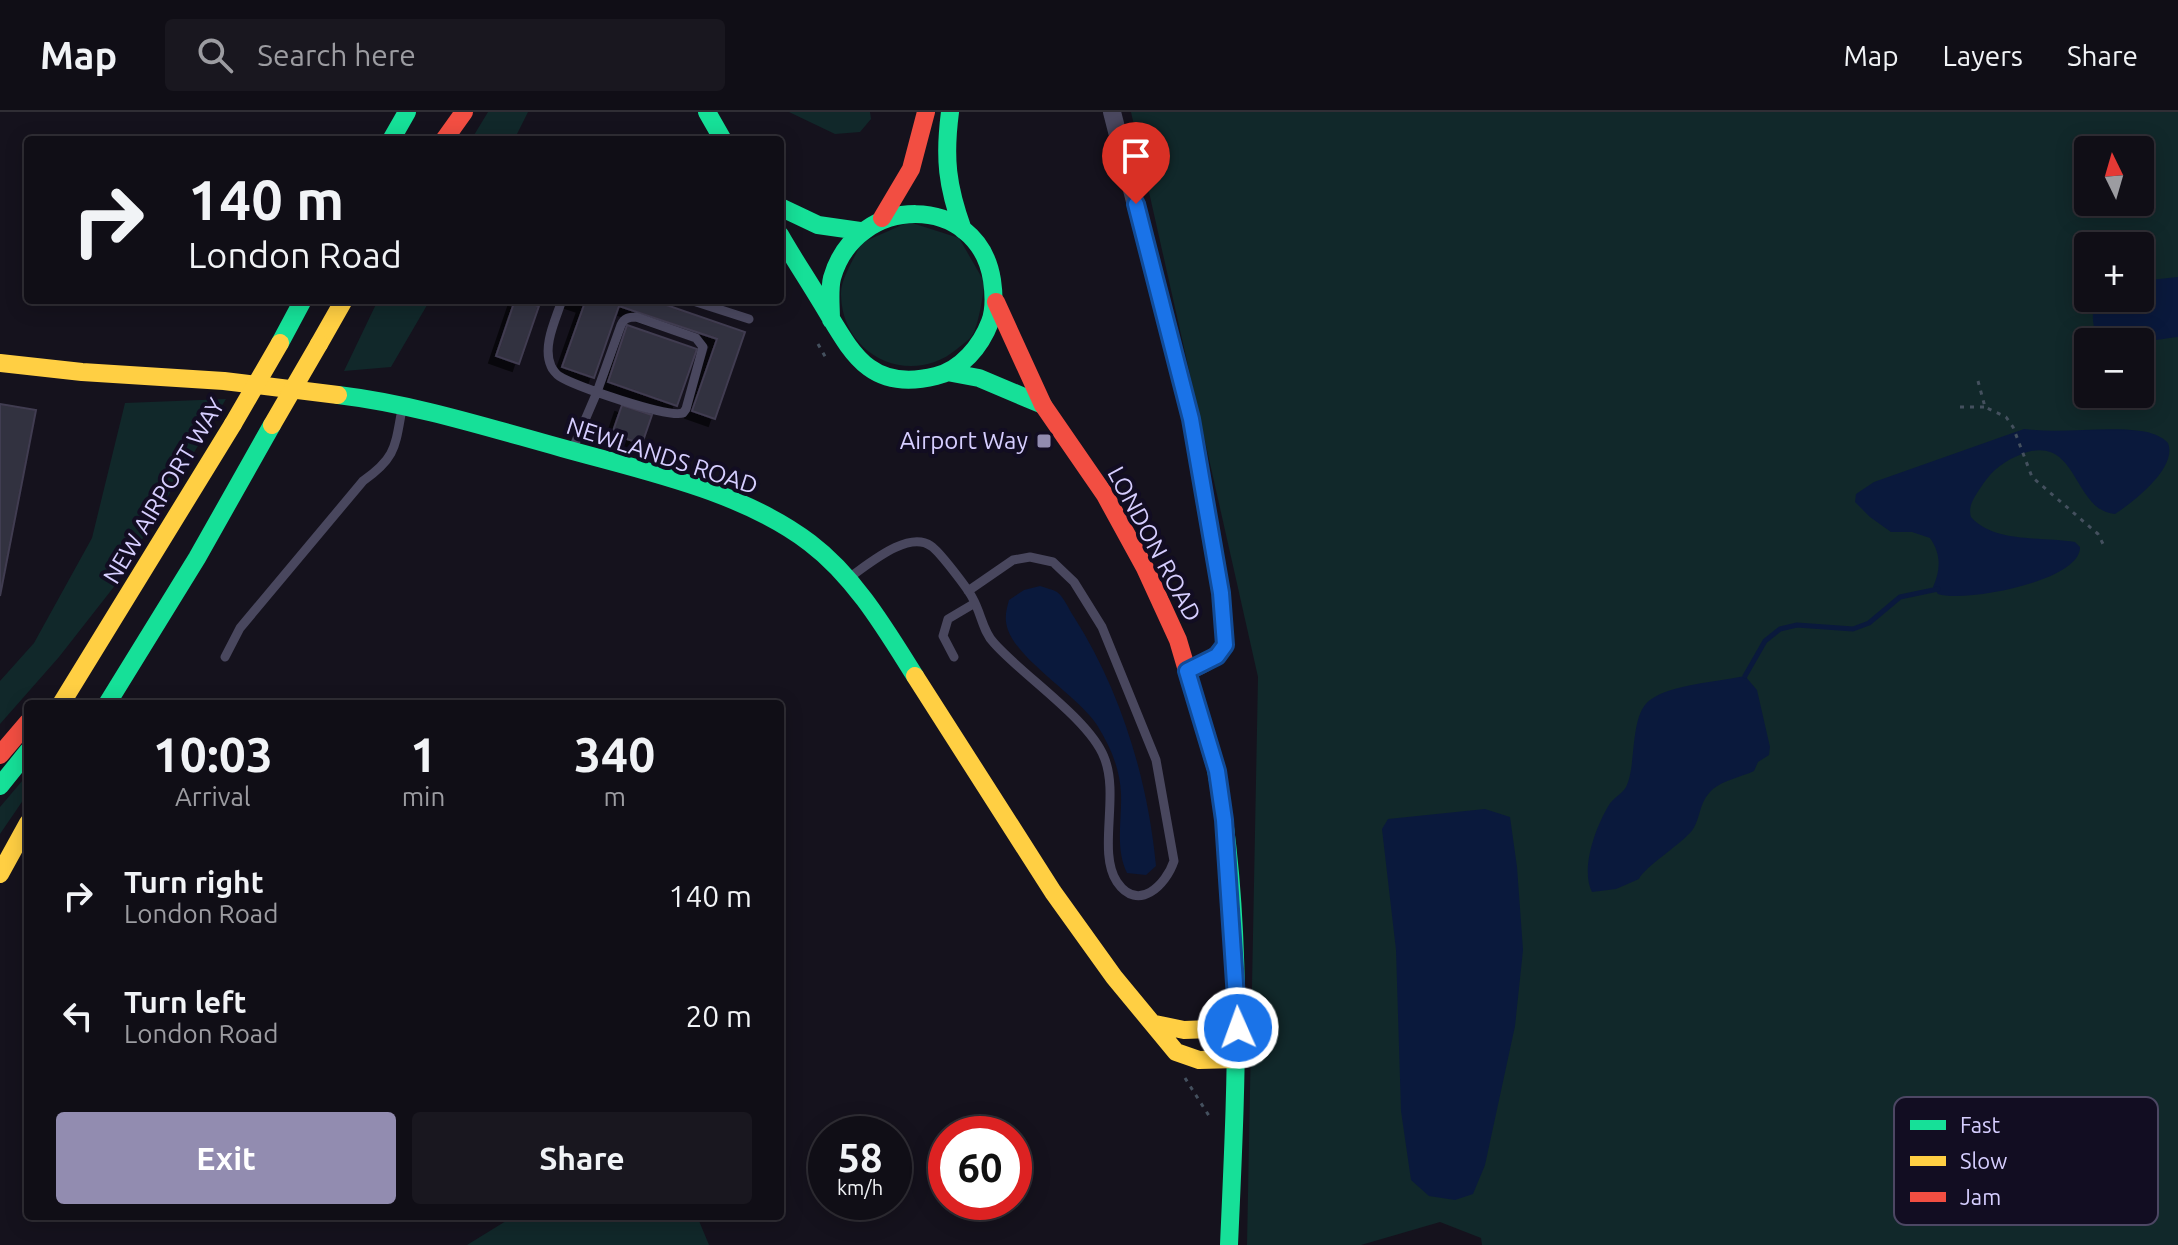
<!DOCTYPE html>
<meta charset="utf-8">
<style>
body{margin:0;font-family:Ubuntu,sans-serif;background:#19171f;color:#f1f3f6;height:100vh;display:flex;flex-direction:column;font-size:30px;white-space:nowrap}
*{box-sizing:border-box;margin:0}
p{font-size:26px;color:#9c9ca1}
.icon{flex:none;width:44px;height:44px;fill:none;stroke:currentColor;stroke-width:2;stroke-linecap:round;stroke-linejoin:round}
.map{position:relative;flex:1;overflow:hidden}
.side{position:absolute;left:24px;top:588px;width:760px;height:520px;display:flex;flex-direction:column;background:#100e16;border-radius:8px;box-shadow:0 4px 20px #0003,0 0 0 2px #302e35}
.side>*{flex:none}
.top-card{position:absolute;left:24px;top:24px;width:760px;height:168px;border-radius:8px;box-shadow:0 4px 20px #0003,0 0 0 2px #302e35;background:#100e16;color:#f1f3f6;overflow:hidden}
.needle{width:52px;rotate:355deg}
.buttons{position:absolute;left:2074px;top:24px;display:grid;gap:16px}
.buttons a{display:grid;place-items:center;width:80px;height:80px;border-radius:8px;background:#100e16;box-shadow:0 4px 20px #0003,0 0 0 2px #302e35;font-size:40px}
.speed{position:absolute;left:808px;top:1004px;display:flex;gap:16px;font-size:40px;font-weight:700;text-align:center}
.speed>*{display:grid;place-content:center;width:104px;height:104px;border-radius:50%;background:#100e16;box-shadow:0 4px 20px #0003,0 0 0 2px #302e35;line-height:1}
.speed small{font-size:20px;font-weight:400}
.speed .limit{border:12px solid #d22;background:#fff;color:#111}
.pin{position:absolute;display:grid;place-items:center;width:68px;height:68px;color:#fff;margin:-82px -34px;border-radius:50% 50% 50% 0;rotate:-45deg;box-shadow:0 0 8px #0007}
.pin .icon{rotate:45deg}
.me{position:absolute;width:88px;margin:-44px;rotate:358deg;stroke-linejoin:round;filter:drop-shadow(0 0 6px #0008)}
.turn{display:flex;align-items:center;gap:28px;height:168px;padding:0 32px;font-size:36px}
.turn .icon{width:104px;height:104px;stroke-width:2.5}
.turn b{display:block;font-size:56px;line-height:68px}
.eta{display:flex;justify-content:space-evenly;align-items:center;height:136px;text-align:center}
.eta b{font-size:48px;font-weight:700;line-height:56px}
.button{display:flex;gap:16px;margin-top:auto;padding:16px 32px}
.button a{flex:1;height:92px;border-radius:8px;background:#928cb0;color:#fff;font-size:32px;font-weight:700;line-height:92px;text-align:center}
.button a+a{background:#19171f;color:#f1f3f6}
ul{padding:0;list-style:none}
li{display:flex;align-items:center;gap:24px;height:120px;padding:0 32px}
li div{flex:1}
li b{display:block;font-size:30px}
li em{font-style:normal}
header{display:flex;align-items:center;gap:48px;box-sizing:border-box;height:112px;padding:0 40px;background:#100e16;border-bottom:2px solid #302e35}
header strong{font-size:38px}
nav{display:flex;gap:44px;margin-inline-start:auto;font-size:28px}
.search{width:560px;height:72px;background:#19171f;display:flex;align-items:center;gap:20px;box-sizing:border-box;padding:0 28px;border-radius:8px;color:#9c9ca1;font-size:30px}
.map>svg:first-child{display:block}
.green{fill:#11282a;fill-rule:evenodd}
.water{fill:#0a193c}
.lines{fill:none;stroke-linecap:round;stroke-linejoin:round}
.stream{stroke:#0a193c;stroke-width:5}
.building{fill:#33303f;stroke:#413c51;stroke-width:2;filter:url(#shadow)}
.path{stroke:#44505e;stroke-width:3;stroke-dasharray:4 6;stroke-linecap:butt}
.lane{stroke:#49475e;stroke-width:9}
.street{stroke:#49475e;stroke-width:18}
.fast{stroke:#16e098;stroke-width:18}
.slow{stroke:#ffcf43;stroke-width:18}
.jam{stroke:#f24e42;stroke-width:18}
.slow-bridge{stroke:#ffcf43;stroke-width:18}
.route-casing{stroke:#114b97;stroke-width:20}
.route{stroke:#1a73e8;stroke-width:14}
.poi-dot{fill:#928cb0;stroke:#120d22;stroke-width:3}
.labels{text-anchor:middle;stroke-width:8;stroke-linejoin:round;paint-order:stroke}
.poi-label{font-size:24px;fill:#d6ceff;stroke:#120d22;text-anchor:end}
.street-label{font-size:24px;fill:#d6ceff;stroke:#120d22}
.key{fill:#120d22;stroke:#4d4764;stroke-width:2}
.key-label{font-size:22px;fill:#d6ceff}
</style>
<header>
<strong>Map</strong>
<div class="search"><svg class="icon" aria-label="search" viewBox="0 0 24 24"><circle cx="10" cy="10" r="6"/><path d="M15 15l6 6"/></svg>Search here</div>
<nav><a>Map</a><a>Layers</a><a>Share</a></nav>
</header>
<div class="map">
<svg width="2178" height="1133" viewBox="0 0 2178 1133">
<defs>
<filter id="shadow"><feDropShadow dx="-7" dy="7" stdDeviation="0" flood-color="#0009"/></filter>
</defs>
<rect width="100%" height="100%" fill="#15121d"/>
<path class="green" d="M488 0H528L514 28H471Z
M789 0H870L871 7 860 20 835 22Z
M1131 0H2178V1133H1482L1481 1126 1440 1110 1361 1133H1247L1258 565ZM2088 38H2140V90H2088ZM2088 134H2140V186H2088ZM2088 230H2140V282H2088Z
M909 110 959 126 985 171C982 187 980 205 974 220 971 227 963 232 957 237 910 276 842 244 841 183 840 167 855 146 861 131Z
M378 188H430L391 255 344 259Z
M226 287 113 476 59 545 0 612V569L34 531 92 426 125 291Z
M28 662V681L0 722V695Z
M514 1104H697L709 1133H467Z"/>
<path class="water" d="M2178 165V225C2158 227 2111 238 2097 221 2092 214 2093 204 2093 196L2099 187 2140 186V169Z
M2024 317C2063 322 2103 314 2141 319 2150 320 2162 324 2168 331 2178 356 2132 391 2115 402 2073 399 2078 320 2022 342 2006 348 1993 357 1983 372 1977 382 1967 392 1971 405 1995 432 2044 424 2075 430L2080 435C2081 469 1965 491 1938 482L1933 475C1941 457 1941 442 1930 426L1912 420H1891L1870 405 1855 390 1856 382 1874 370Z
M1040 474C1045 476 1052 477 1057 480 1064 485 1069 498 1074 505 1121 579 1148 668 1156 754L1146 763 1127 761C1115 736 1122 709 1121 682 1120 656 1110 634 1097 613 1078 584 1019 549 1008 518 1004 507 1006 499 1009 488L1024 478Z
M1745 564 1757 578 1770 635 1769 643 1758 650 1754 659C1741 665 1724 668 1713 677 1697 691 1702 708 1690 721 1679 733 1644 756 1639 767L1616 777 1592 780C1580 757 1596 714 1609 693 1613 686 1622 682 1626 675 1637 654 1629 603 1650 588 1672 572 1718 570 1745 564Z
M1485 697 1510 705 1517 755 1523 838 1515 914 1485 1053 1473 1082 1455 1088 1429 1084 1411 1068 1401 999 1396 838 1382 717 1388 707Z"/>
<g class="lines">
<path class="stream" d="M1745 564 1765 529 1780 517 1797 513 1853 517 1869 511 1900 485 1938 477"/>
</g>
<path class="building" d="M515 188 539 194 519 252 496 244Z
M569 188H652L745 220 715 307 692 299 717 227 619 194 594 266 562 255 584 193Z
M627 213 697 237 677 294 608 270Z
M0 292 36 298 0 484Z
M622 293 652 303 642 332 612 322Z"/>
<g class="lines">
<path class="path" d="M818 232 826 246
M1978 269 1985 295 2006 305 2013 315 2032 365 2098 422 2103 432
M1960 295H1984
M1185 966 1211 1007"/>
<path class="lane" d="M562 188C556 207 542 234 551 254 552 257 557 263 559 264 574 274 667 306 683 301L686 297 703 235 696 226 636 205C629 205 624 206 621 213L597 280 573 336
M690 188 749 207
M850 465C869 452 908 418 931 434 939 439 969 478 973 487 981 501 983 520 994 531 1022 563 1089 607 1104 645 1120 683 1097 740 1117 770 1138 801 1166 773 1174 749L1156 648 1102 515 1074 470 1053 450 1030 445 1013 448 968 479
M225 545 240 516 363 369C396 346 395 335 402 297
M954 545 943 524 948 507 975 491"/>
<path class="street" d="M1112 0 1191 307 1221 481 1225 533C1214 547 1204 553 1187 559"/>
<path class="fast" d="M707 0 723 28
M950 0C944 46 947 74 963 118
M391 28 407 0
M780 95 818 113 860 119
M780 123C793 146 808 168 821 190 851 239 868 281 936 264 961 258 981 234 990 210 995 197 994 182 992 168 978 80 856 81 832 166 829 178 831 195 831 208
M280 231 303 188
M947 260 979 266 1043 293
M338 283C414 292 489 316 562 336 644 359 742 379 810 431 855 465 886 518 915 564
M107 592 197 446 272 313
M1216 657C1245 814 1236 975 1229 1133
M0 674 28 639"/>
<path class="slow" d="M319 232 344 188
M0 251 82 260 224 269 338 283
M915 564 1053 780 1114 865 1176 940 1199 948 1237 947
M61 592 233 312
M0 762 28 711
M1155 912 1184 918 1238 916"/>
<path class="jam" d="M444 28 464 0
M882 106 911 57 926 0
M996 190 1043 293 1105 383 1145 456 1178 528 1216 657
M0 643 28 610"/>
<path class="slow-bridge" d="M233 312 280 231
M272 313 319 232"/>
</g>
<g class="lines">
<g class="route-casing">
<path id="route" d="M1136 92 1191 307 1221 481 1225 533 1217 544 1187 559 1217 659 1224 708 1238 916"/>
</g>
<use href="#route" class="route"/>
</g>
<rect class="poi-dot" x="1036" y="321" width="16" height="16" rx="4"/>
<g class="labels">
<g class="poi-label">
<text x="1028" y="337">Airport Way</text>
</g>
<g class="street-label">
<text transform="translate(662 344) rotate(18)" y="8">NEWLANDS ROAD</text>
<text transform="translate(164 379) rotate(-59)" y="8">NEW AIRPORT WAY</text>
<text transform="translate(1154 432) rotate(62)" y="8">LONDON ROAD</text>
</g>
</g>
<rect x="1894" y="985" width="264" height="128" rx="12" class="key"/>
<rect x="1910" y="1008" width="36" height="10" fill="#16e098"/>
<rect x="1910" y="1044" width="36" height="10" fill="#ffcf43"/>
<rect x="1910" y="1080" width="36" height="10" fill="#f24e42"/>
<g class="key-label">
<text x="1960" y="1021">Fast</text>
<text x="1960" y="1057">Slow</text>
<text x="1960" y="1093">Jam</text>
</g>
</svg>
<div class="buttons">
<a><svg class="needle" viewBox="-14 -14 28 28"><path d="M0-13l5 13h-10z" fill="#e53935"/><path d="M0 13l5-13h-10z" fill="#9c9ca1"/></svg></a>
<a>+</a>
<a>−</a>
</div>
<div class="speed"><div>58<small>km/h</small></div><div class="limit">60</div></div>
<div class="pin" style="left:1136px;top:92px;background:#d93025"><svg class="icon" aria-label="arrive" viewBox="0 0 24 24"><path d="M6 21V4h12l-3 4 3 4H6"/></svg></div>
<svg class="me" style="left:1238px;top:916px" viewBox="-20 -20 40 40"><circle r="17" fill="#1a73e8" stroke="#fff" stroke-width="3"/><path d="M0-11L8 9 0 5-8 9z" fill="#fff"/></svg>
<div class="top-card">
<div class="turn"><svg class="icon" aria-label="right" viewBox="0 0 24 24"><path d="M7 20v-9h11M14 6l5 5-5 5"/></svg><div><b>140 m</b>London Road</div></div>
</div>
<section class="side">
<div class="eta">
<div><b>10:03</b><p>Arrival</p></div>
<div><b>1</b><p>min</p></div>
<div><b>340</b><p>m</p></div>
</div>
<ul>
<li><svg class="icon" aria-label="right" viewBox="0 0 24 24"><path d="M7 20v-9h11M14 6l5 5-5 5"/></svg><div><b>Turn right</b><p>London Road</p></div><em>140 m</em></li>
<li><svg class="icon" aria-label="left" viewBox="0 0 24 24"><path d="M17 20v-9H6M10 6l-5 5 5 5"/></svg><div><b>Turn left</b><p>London Road</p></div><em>20 m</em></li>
</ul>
<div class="button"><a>Exit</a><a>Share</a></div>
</section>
</div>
